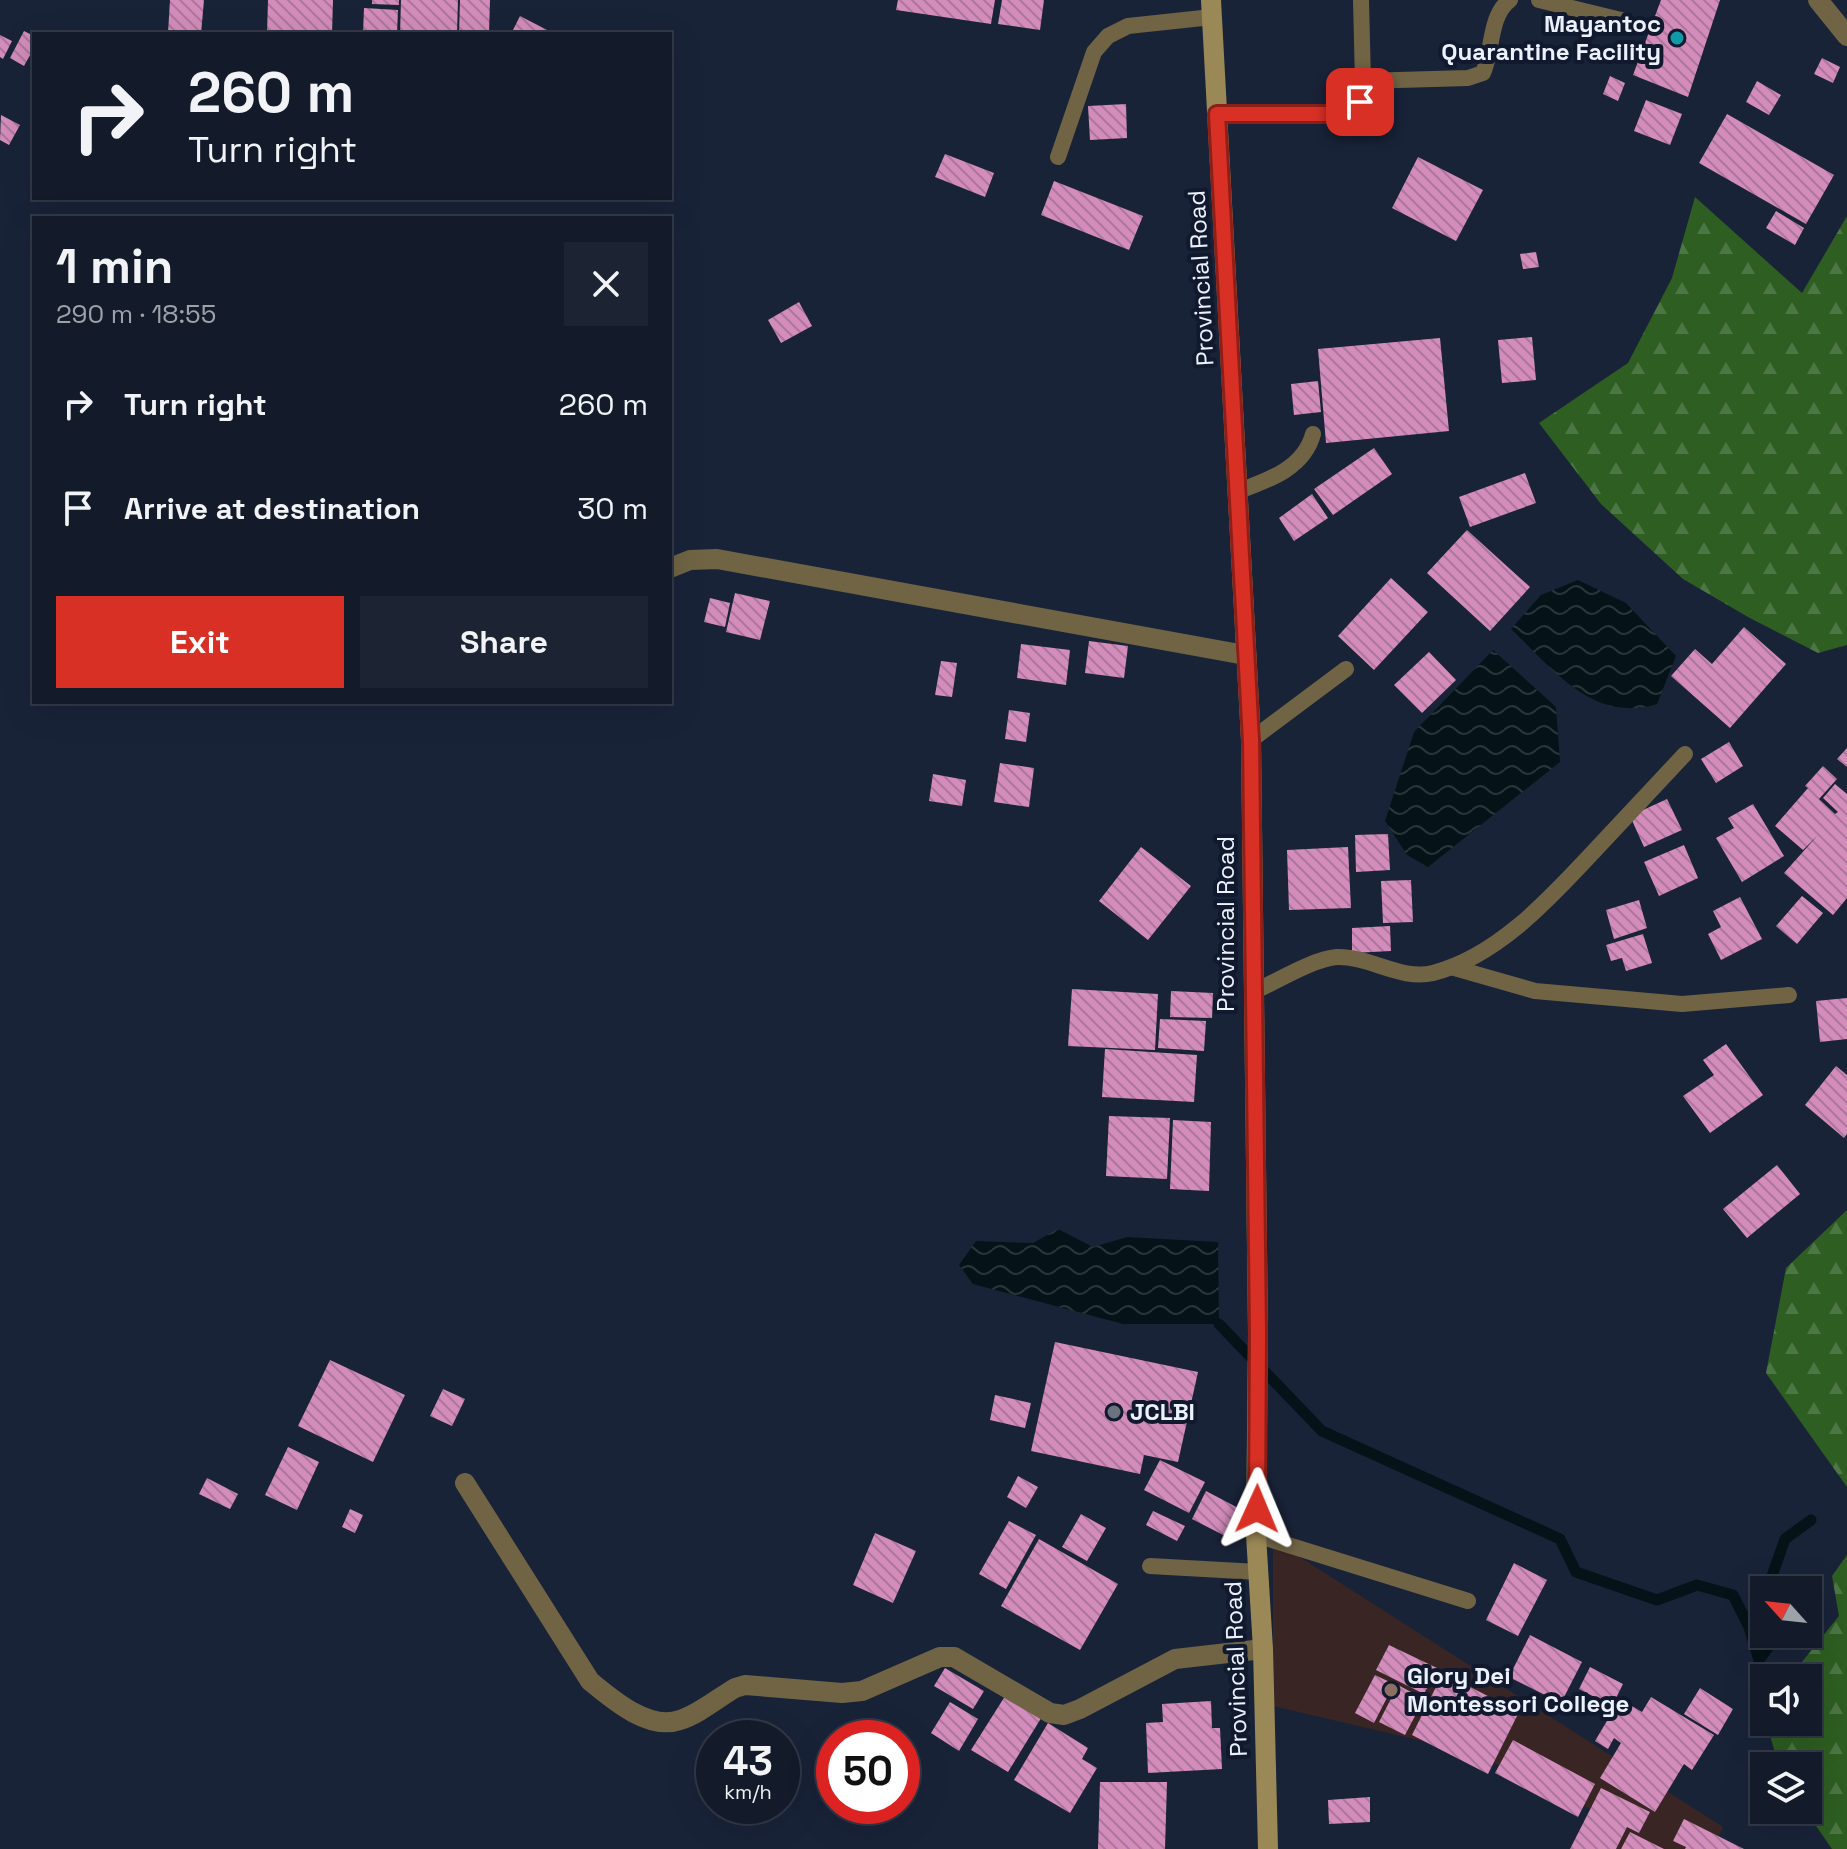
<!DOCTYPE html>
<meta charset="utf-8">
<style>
body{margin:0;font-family:"Space Grotesk",sans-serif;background:#1c2332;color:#f1f3f6;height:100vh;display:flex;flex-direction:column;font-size:30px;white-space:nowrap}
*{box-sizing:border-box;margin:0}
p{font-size:26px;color:#9da1a8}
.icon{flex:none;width:44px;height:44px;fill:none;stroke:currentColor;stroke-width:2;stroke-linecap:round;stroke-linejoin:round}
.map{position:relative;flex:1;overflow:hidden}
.panel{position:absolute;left:32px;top:216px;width:640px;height:488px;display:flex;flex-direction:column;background:#131a2a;border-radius:0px;box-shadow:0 8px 32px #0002,0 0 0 2px #323847}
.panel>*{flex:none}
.guide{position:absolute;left:32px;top:32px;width:640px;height:168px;border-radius:0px;box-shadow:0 8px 32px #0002,0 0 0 2px #323847;background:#131a2a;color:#f1f3f6;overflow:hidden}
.needle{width:52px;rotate:297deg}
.controls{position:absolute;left:1750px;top:1576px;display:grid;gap:16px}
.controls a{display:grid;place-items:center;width:72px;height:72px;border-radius:0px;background:#131a2a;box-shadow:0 8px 32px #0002,0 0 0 2px #323847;font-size:40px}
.speed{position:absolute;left:696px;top:1720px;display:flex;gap:16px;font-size:40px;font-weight:700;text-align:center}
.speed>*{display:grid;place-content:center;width:104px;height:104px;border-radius:50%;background:#131a2a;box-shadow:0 8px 32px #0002,0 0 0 2px #323847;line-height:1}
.speed small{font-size:20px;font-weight:400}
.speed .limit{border:12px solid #d22;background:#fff;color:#111}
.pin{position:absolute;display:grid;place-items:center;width:68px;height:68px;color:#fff;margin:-34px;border-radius:16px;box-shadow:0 4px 12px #0006}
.me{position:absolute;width:88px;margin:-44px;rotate:1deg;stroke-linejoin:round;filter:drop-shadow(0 0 6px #0008)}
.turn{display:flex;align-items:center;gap:28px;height:168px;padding:0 24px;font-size:36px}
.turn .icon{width:104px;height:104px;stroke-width:2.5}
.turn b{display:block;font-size:56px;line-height:68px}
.round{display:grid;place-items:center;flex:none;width:84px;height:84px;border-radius:0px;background:#1c2332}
.summary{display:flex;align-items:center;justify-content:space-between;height:136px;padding:0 24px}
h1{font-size:48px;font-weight:700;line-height:60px}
.primary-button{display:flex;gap:16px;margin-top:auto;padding:16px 24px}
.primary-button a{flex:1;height:92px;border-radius:0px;background:#d93025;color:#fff;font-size:32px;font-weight:700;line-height:92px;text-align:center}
.primary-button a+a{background:#1c2332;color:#f1f3f6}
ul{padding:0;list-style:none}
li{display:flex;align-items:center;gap:24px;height:104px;padding:0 24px}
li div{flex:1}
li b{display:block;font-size:30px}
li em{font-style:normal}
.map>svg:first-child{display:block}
.education{fill:#382524}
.forest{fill:url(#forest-firs)}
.water{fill:url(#water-waves)}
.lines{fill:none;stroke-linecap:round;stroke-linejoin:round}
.stream{stroke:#051217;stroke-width:11}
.building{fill:url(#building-back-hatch)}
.service{stroke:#706445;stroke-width:16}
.minor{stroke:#706445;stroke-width:20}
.secondary{stroke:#9b8857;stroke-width:20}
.route-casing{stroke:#8d1f18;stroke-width:20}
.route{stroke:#d93025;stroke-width:14}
.culture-dot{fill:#0f9aa8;stroke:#10192e;stroke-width:3}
.worship-dot{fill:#6b7280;stroke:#10192e;stroke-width:3}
.education-dot{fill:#8d6e63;stroke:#10192e;stroke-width:3}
.labels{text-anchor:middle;stroke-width:8;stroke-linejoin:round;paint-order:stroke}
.poi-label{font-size:24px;font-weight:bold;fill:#ebf1fd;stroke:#10192e;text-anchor:start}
.street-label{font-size:24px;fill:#ebf1fd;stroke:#10192e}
</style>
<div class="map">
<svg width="1847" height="1849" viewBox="0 0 1847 1849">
<defs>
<pattern id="forest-firs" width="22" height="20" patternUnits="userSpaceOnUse" patternTransform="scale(2)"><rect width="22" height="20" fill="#2e5e22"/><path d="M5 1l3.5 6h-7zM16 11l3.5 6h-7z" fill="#4c7643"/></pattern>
<pattern id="water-waves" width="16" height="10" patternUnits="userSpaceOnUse" patternTransform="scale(2)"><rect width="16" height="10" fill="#051217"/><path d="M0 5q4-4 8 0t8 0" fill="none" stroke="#2a353a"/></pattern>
<pattern id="building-back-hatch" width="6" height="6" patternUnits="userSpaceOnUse" patternTransform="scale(2)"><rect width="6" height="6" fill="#d38cbb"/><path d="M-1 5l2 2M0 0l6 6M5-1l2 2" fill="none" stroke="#a9789a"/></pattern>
</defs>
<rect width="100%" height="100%" fill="#192338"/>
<path class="education" d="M1273 1540 1723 1827 1713 1849H1577L1590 1809 1502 1766 1422 1741 1273 1706Z"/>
<path class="forest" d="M1695 197 1802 293 1847 216V645L1818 653 1748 617 1683 579 1601 504 1539 423 1628 363 1672 278Z
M1847 1210V1487L1766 1373 1786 1268Z
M1847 1555V1849H1832L1805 1810H1808V1766H1779L1766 1722H1808V1678H1789L1839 1616 1832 1576Z"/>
<path class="water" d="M1578 580 1626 603 1676 656 1657 704C1593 724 1553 669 1511 629L1541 595Z
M1493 650 1556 707 1560 762 1428 867 1407 855 1385 821 1414 732Z
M1058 1229 1093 1247 1127 1237 1218 1242 1219 1324H1123L973 1284 959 1265 976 1241 1033 1243Z"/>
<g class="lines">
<path class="stream" d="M1219 1324 1322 1431 1560 1539 1576 1572 1657 1600 1697 1585 1733 1595 1749 1627 1759 1660 1778 1634
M1780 1590 1772 1576 1785 1539 1811 1520"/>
</g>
<path class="building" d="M170 0H204L201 34 168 33Z
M268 0H333L332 34H267Z
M372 0H399V5L372 4Z
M401 0H458L457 34H400Z
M460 0H490L489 34H459Z
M898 0H995L991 24 896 10Z
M1002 0H1044L1040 30 998 24Z
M1661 0H1720L1688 97 1633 75Z
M364 8 398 10 397 34H363Z
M520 16 551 32 550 34H511Z
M24 31 34 36V48L24 66 10 58Z
M0 35 12 41 3 59 0 57Z
M1822 58 1840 67 1833 83 1814 74Z
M1610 76 1625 83 1618 101 1603 94Z
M1757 81 1781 95 1769 115 1746 102Z
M1646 100 1682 114 1670 145 1634 131Z
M1126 104 1127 138 1090 140 1088 106Z
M1727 114 1834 175 1806 224 1699 163Z
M1 115 20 125 9 145 0 140Z
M945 154 994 173 985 197 935 177Z
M1418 157 1483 190 1456 241 1392 208Z
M1054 181 1143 216 1129 250 1041 215Z
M1776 211 1804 228 1795 245 1766 228Z
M1536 252 1539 267 1523 269 1520 254Z
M799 302 812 326 781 343 768 320Z
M1532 337 1536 380 1502 383 1498 340Z
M1440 338 1449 431 1326 443 1318 349Z
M1318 381 1321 412 1294 415 1291 384Z
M1374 448 1392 474 1333 515 1314 489Z
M1525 473 1536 503 1470 527 1459 497Z
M1312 494 1328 518 1294 541 1279 518Z
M1467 530 1530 587 1490 631 1427 573Z
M1391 578 1428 612 1374 670 1338 636Z
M735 593 770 601 760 640 726 632Z
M710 598 730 603 725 627 704 622Z
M1744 627 1786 664 1730 728 1671 676 1695 649 1712 664Z
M1089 641 1128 646 1124 678 1085 673Z
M1021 644 1070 650 1066 685 1017 678Z
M1429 652 1456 680 1422 713 1394 685Z
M941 661 957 663 952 697 935 695Z
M1009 710 1030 713 1026 742 1005 739Z
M1729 742 1743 766 1716 783 1701 759Z
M1847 748V767L1837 759Z
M1000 763 1034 768 1029 807 994 802Z
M1823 766 1837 779 1819 799 1835 814 1838 812 1823 798 1835 784 1847 794V898L1833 915 1784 873 1818 835 1803 850 1775 826 1808 788 1805 786Z
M933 774 966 780 962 806 929 801Z
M1667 799 1682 830 1644 847 1630 816Z
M1753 804 1784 856 1742 882 1716 838 1734 828 1728 818Z
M1388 834 1390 870 1356 872 1355 835Z
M1684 845 1698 878 1659 896 1644 862Z
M1141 847 1191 886 1148 940 1099 901Z
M1348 847 1351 908 1289 910 1287 850Z
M1411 880 1413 922 1383 923 1381 881Z
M1802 896 1823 913 1797 944 1776 926Z
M1740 897 1762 939 1721 960 1708 934 1721 927 1713 911Z
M1639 900 1647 928 1614 939 1606 910Z
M1390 926 1391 951 1352 953V928Z
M1643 934 1652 963 1626 971 1622 958 1611 961 1606 945Z
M1072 989 1158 994 1155 1050 1068 1046Z
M1171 991 1213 993 1212 1018 1170 1017Z
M1847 998V1039L1820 1042 1816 1001Z
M1160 1019 1206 1021 1204 1051 1158 1048Z
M1726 1044 1763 1095 1710 1133 1683 1096 1714 1075 1703 1060Z
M1105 1049 1197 1055 1194 1102 1102 1097Z
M1836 1066 1847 1075V1134L1844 1138 1805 1105Z
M1109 1116 1170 1118 1167 1179 1106 1176Z
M1173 1120 1211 1122 1209 1191 1170 1189Z
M1777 1165 1800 1194 1747 1238 1723 1209Z
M1055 1342 1198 1372 1178 1462 1144 1455 1140 1474 1031 1451Z
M330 1360 405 1395 373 1462 298 1426Z
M443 1389 465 1399 452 1426 430 1416Z
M995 1395 1031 1403 1025 1428 990 1420Z
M288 1447 319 1462 297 1510 265 1495Z
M1160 1460 1205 1482 1189 1513 1144 1490Z
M1018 1476 1038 1487 1026 1508 1007 1497Z
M207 1478 238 1494 230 1509 199 1494Z
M1206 1491 1244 1511 1229 1538 1192 1519Z
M350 1509 363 1515 355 1533 342 1527Z
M1153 1511 1185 1526 1177 1541 1146 1525Z
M1081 1514 1106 1528 1087 1561 1062 1547Z
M1009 1521 1036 1535 1006 1589 979 1574Z
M875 1533 916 1551 893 1603 853 1585Z
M1039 1539 1118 1584 1080 1650 1001 1606Z
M1514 1563 1547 1580 1518 1636 1486 1620Z
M1530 1635 1582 1662 1561 1703 1509 1677Z
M1389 1645 1437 1668 1424 1694 1376 1670Z
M1590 1667 1623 1684 1612 1706 1579 1689Z
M945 1668 984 1691 973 1709 934 1686Z
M1443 1673 1519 1712 1488 1774 1412 1735Z
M1375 1675 1394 1684 1374 1723 1355 1713Z
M1398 1685 1424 1699 1405 1735 1379 1722Z
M1700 1688 1733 1709 1718 1735 1684 1714Z
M1007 1693 1043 1715 1008 1772 971 1750Z
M1651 1697 1714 1735 1692 1770 1684 1764 1655 1812 1600 1778 1621 1743 1614 1738 1608 1749 1595 1741 1620 1699 1642 1712Z
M1211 1701 1212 1728H1220L1222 1769 1148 1773 1146 1723 1163 1722 1162 1704Z
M950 1702 978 1719 959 1751 931 1733Z
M1048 1723 1088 1748 1082 1759 1097 1768 1070 1813 1014 1780Z
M1513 1740 1595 1784 1578 1817 1495 1773Z
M1100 1782H1167L1165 1849H1098Z
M1601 1788 1650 1812 1639 1833 1627 1827 1616 1849H1570Z
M1370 1797V1822L1329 1824 1328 1800Z
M1684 1819 1744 1849H1685L1686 1847 1673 1841Z
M1630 1832 1664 1849H1621Z"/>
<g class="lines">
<path class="service" d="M1539 0 1625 21
M1363 81 1468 78 1483 73C1493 51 1489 15 1510 0
M1217 114H1346L1360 102 1363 81 1361 0
M1058 157 1094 52 1108 36 1128 26 1212 17
M1239 491C1269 480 1304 468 1313 434
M1251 740 1346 669
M1451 967 1535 991 1682 1004 1789 995
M1253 992C1276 982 1312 959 1337 957 1369 956 1402 981 1433 973 1499 956 1552 896 1597 848 1626 817 1655 786 1685 754
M1256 1535 1468 1601
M1150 1566 1258 1572"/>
<path class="minor" d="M1818 0 1847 36
M670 568 690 560 717 559 1245 655
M465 1483 590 1681C613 1700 649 1731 680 1720 699 1714 718 1698 735 1688L745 1685 842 1693 862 1691 940 1657H954L1050 1713 1064 1715 1080 1709 1175 1659 1263 1649"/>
<path class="secondary" d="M1211 0 1251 740 1258 1333 1256 1535 1263 1649 1268 1849"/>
</g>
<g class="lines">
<g class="route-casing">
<path id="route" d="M1257 1509 1258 1333 1251 740 1217 114H1346L1360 102"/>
</g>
<use href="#route" class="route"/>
</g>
<circle class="culture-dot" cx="1677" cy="38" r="8"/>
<circle class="worship-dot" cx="1114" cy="1412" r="8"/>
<circle class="education-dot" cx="1391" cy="1690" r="8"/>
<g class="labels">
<g class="poi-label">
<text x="1661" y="32" text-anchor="end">Mayantoc<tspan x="1661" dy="28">Quarantine Facility</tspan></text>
<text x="1130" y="1420">JCLBI</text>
<text x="1407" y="1684">Glory Dei<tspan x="1407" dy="28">Montessori College</tspan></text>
</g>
<g class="street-label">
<text transform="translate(1201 278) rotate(-93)" y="8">Provincial Road</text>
<text transform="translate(1226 924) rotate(-90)" y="8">Provincial Road</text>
<text transform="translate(1236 1669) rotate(-92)" y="8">Provincial Road</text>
</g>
</g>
</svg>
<div class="controls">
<a><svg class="needle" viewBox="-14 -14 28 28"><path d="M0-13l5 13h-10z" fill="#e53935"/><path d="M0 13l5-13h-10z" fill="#9da1a8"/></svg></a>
<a><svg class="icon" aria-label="sound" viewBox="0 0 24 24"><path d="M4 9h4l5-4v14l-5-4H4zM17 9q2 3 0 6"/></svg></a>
<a><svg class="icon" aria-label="layers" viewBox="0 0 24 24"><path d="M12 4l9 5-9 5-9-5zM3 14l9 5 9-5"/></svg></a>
</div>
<div class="speed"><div>43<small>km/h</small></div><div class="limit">50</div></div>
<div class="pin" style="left:1360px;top:102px;background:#d93025"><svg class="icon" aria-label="arrive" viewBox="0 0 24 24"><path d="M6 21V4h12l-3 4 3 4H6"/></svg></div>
<svg class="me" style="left:1257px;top:1509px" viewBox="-20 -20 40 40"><path d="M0-17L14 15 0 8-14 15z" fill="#d93025" stroke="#fff" stroke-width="4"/></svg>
<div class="guide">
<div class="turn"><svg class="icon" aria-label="right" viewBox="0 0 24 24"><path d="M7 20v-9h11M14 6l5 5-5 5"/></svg><div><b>260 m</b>Turn right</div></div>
</div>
<section class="panel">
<div class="summary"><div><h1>1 min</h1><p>290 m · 18:55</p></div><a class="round"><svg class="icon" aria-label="close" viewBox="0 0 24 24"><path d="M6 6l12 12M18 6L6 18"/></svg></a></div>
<ul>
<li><svg class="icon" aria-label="right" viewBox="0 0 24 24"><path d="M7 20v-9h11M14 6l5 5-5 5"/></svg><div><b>Turn right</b></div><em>260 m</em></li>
<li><svg class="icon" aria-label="arrive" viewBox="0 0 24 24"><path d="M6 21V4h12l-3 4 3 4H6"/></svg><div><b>Arrive at destination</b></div><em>30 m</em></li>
</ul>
<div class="primary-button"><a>Exit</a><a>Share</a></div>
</section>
</div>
